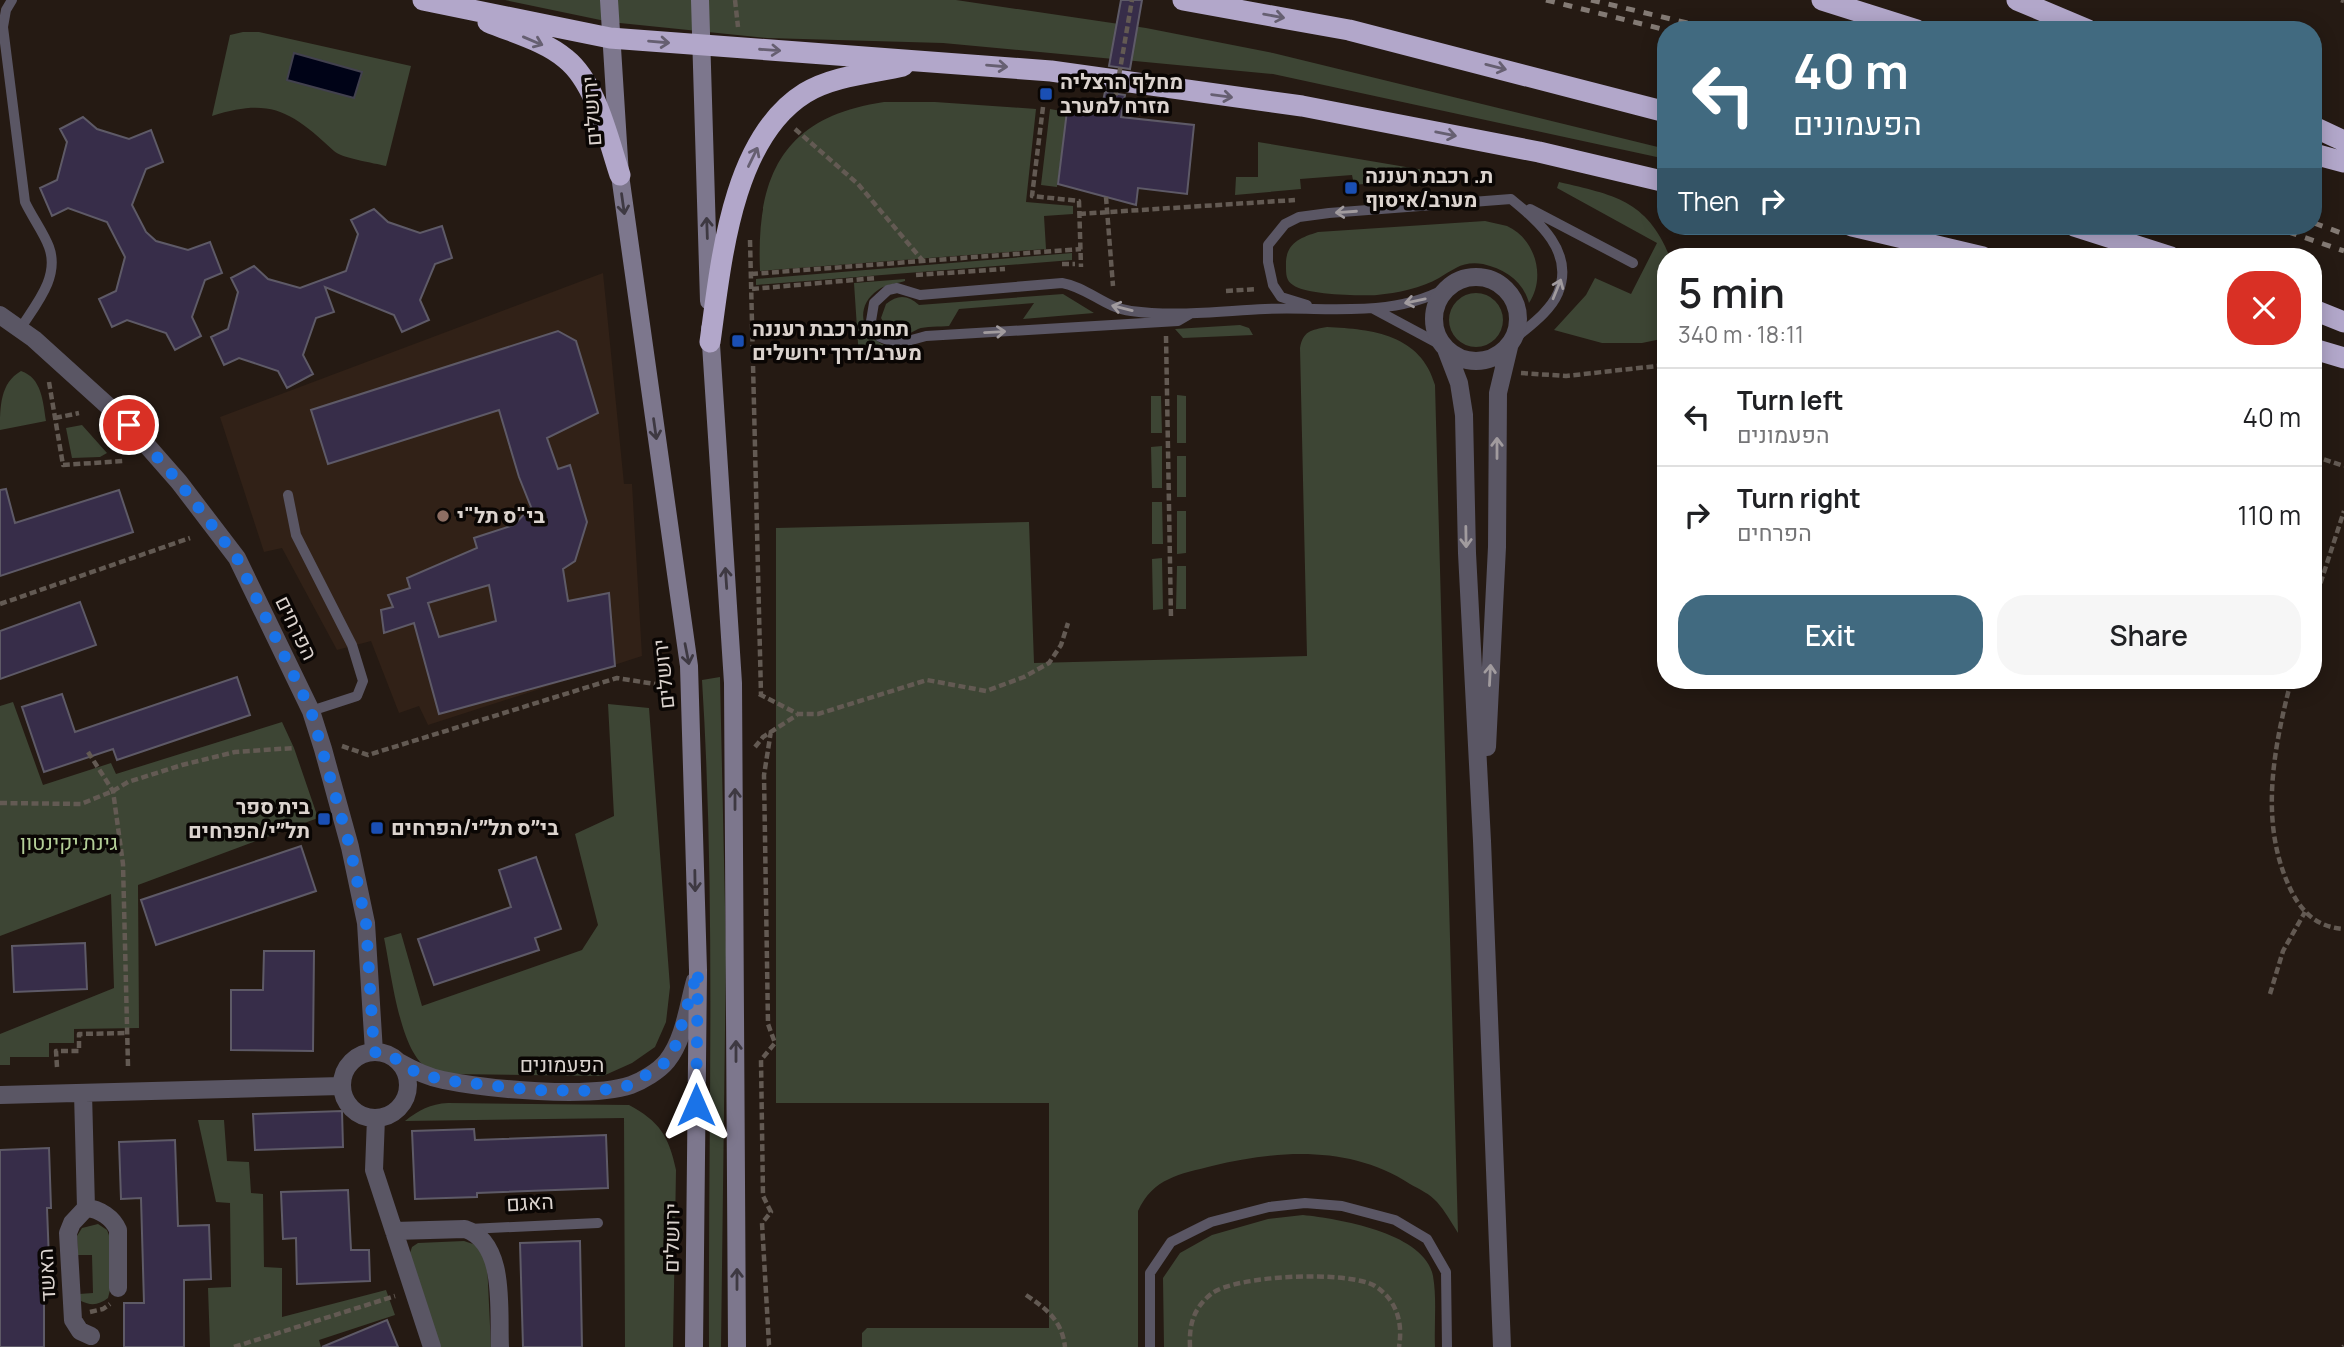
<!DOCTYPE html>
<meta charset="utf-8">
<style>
body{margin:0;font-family:Manrope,Heebo,sans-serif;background:#f6f6f6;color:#202124;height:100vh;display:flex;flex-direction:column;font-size:26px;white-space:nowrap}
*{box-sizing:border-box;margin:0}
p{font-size:23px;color:#757577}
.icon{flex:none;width:38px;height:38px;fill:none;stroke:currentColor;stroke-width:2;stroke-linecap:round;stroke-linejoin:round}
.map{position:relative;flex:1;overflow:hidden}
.drawer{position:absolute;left:1657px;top:248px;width:665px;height:441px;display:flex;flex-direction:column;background:#fff;border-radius:28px;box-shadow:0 4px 18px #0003}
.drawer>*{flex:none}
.top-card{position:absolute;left:1657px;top:21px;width:665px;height:214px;border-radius:28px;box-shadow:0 4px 18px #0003;background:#416a80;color:#fff;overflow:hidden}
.pin{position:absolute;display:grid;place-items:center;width:60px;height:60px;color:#fff;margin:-30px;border:4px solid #fff;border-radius:50%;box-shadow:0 2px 7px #0007}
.me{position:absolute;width:77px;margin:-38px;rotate:0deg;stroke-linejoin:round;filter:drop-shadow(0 0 5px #0008)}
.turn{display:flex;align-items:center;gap:24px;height:147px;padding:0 21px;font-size:32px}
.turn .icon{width:91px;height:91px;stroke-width:2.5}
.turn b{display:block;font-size:49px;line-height:60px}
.then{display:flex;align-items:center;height:66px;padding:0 21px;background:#0003;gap:14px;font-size:26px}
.round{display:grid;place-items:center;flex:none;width:74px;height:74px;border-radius:28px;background:#f6f6f6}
.headline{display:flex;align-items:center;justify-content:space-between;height:119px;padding:0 21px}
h1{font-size:42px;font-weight:600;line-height:52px}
.button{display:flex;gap:14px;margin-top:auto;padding:14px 21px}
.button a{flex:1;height:80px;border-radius:28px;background:#416a80;color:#fff;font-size:28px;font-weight:600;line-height:80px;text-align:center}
.button a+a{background:#f6f6f6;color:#202124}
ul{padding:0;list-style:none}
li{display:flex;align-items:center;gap:21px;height:98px;padding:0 21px;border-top:2px solid #e0e0e0}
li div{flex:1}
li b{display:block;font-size:26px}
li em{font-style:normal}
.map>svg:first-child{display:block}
.built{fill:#312117}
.green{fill:#3d4534}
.water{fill:#000317;stroke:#42414e;stroke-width:2}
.building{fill:#372d49;stroke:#5e5a67;stroke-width:2;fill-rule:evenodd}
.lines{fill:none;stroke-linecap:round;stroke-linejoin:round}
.path{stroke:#635a53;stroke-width:4.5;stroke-dasharray:7 3.5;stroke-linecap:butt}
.service{stroke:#5a5664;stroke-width:10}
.minor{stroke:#5a5664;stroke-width:18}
.secondary{stroke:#7d778d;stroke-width:18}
.motorway{stroke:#b2a7ca;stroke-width:21}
.rail{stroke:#837a74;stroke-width:5;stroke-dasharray:9 9;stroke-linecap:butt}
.path-bridge{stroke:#635a53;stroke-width:4.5;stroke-dasharray:7 3.5;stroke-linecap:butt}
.oneway{stroke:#665f71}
.oneway2{stroke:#3e3942}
.oneway3{stroke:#a19b9e}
.route{stroke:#1a73e8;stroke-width:12;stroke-dasharray:0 21.6}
.transit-dot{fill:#1a4fb4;stroke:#0a0604;stroke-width:2.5}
.education-dot{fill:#8d6e63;stroke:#0a0604;stroke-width:2.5}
.labels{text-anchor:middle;stroke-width:7;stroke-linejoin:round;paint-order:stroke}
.poi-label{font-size:21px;font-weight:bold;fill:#dbd3ce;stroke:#0a0604;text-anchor:start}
.street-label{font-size:21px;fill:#dbd3ce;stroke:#0a0604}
.park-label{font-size:21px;fill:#b3ce97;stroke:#0a0604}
</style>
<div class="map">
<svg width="2344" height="1347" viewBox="0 0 2344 1347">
<rect width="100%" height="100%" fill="#251a13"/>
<path class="built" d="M603 273 624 484H632L642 656 428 725 419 706 399 713 371 641 337 650 282 548 264 552 220 417Z"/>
<path class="green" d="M505 0H956L1146 28 1273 53 1666 149V159L1273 74 943 43 767 38 610 22Z
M243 32H259L411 66 386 166C374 163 341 158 334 151 292 112 271 97 212 116L230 35Z
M884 102H935L1036 109 1026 202 1073 206V214L1044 216 1046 249 760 271C756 175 783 117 884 102Z
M1050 109 1067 112 1057 187 1041 185Z
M1258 142 1459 176 1396 181 1395 172 1373 173 1374 183 1354 185 1352 175 1300 179 1301 189 1235 195 1236 177H1258Z
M1559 182C1614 195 1647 200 1670 257H1666V338L1642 343H1602L1554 330 1586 295 1595 278 1631 294 1657 243 1557 188Z
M1485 221C1492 223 1500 224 1507 226 1536 239 1546 278 1529 303 1523 281 1505 269 1483 264 1462 261 1455 269 1439 278 1422 288 1397 293 1377 295 1360 296 1306 295 1293 285 1286 281 1286 274 1286 266 1285 244 1299 238 1318 232Z
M1072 253V260L756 285V279Z
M905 279V281C896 284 886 284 878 290 846 312 870 355 909 347V355L859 358 854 283Z
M1449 320a27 27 0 1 1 54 0a27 27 0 1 1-54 0Z
M1063 294 1094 313 1023 319 1034 303 959 309 949 326C940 327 925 326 918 329 906 335 903 340 890 333L881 318 886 304C898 294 908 295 919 305Z
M1240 325 1249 328 1253 335 1183 338 1175 329Z
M1327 327C1373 329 1421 335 1435 385L1458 1233C1451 1222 1445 1211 1437 1202 1430 1194 1419 1189 1410 1184 1350 1145 1278 1150 1212 1166 1180 1174 1153 1178 1138 1211V1347H862V1333L867 1328H1049V1103H776V528L1029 522 1034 663 1307 656 1300 348C1303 331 1311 330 1327 327Z
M21 371C42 378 43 402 46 421L0 430C0 407 0 383 21 371Z
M1177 395 1186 396V443H1177Z
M1151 396H1161L1162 433H1151Z
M82 425 107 453 100 457 72 458 66 428Z
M1162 446V488H1152L1151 447Z
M1177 456H1186V497H1177Z
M1162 502 1163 544H1152V502Z
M1177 511H1186V553L1177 554Z
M1162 558 1163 609 1153 610 1152 559Z
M1177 566H1186V609H1176Z
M720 677 726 952 721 1347H709C708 1125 716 902 702 680Z
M13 702 43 785 111 763 116 774 282 722 294 748 318 818 138 885 139 1028 74 1029V1043H49V1057H10V1065H0V1034L114 988 111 894 0 936V706Z
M608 704 649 708 670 987 666 1022 655 1047 632 1063 603 1076 448 1074C442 1072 432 1071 427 1068 399 1050 391 970 384 938L401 933 422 1006 582 950 598 925 575 834 614 816Z
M448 1103 629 1105C659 1121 669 1136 676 1170L673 1347H625L624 1118 405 1121C419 1110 430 1104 448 1103Z
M198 1120H224L227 1161 249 1162 251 1193 263 1194 264 1267 282 1268V1317L386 1290 395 1315 319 1340 321 1347H210L208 1288 231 1287 230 1203 216 1202Z
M1303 1215C1340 1219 1425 1233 1433 1276 1437 1299 1434 1324 1435 1347H1164L1163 1278 1180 1253 1212 1235 1268 1219Z
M98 1224 107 1230 110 1238V1290L108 1298C99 1305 91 1306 81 1301L79 1294 93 1293 92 1255H78L77 1236 82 1228Z
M464 1241 476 1245 487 1262 491 1347H440L410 1253 412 1247 418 1243Z"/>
<path class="water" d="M294 53 362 72 354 98 287 80Z"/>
<path class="building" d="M1121 0H1142L1130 69 1109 66Z
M1105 92 1125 95 1121 117 1194 125 1187 194 1138 188 1136 205 1058 184 1067 111 1100 115Z
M83 117 97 129 129 139 151 130 163 162 146 169 132 205 146 232 156 241 188 250 210 242 222 273 205 280 192 317 201 336 175 350 166 333 127 320 112 327 99 299 116 291 125 257 107 222 68 208 52 216 40 188 57 180 67 142 60 129Z
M374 209 388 222 420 233 442 226 452 258 435 264 420 300 429 320 402 332 394 315 325 287 334 312 316 318 303 355 313 374 287 388 278 371 239 358 224 365 211 337 228 329 238 292 231 278 254 266 268 279 300 288 346 271 358 234 351 220Z
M558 331 576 341 598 413 547 438 558 469 570 465 587 522 575 561 563 569 568 601 609 593 615 666 439 714 414 623 384 633 381 610 393 607 388 595 410 588 407 578 477 548 474 538 514 525 531 507 519 477 499 410 328 464 311 410ZM489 585 496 621 439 637 428 603Z
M6 489 15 523 119 490 133 532 0 576V490Z
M80 602 96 645 0 679V631Z
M237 677 250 715 117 760 113 749 44 772 22 707 62 694 75 732Z
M301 846 316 891 156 945 141 900Z
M536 857 561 929 535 938 539 950 434 985 418 939 511 907 499 870Z
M85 943 87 989 14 992 12 946Z
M264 951H314L313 1051 231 1050V990H263Z
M342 1111 343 1147 255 1150 253 1114Z
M474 1129 475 1140 606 1135 608 1188 477 1193V1197L415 1199 412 1131Z
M175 1140 178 1226 209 1225 211 1279 184 1280V1347H124V1303H144L141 1198 121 1199 119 1142Z
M49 1148 51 1208H47L50 1286 44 1287V1347H0V1150Z
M348 1190 351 1250H369L370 1281 297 1284 296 1238 283 1239 281 1192Z
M580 1241 582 1347H523L520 1243Z
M387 1320 398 1347H322Z"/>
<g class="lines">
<path class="path" d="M735 0 738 27
M2341 0 2344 1
M1043 107 1032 196 1079 201 1081 267
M795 129 858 184 923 261
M1106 197 1113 286
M1079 214 1295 200
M750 240 761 695
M1062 264H1075
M751 274 1081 249
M916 275 1005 269
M752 289 876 278
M1226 291 1257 289
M1166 336 1171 619
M1521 373 1566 376 1666 365
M49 382 63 465 123 461
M55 418 79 413
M2314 456 2344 466
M2314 603 2344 511
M0 604 190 538
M2291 681C2274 747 2259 821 2289 886 2300 911 2316 927 2344 929
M759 694 798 714H818L927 680 986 691 1024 677 1049 663 1061 645 1068 623
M771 731 764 775 768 1024 775 1043 761 1060 763 1196 771 1212 762 1223 769 1345 771 1347
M342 746 368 755 617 678 655 684
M755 747 763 737 797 715
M88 752 113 791 123 864 128 1066
M0 803 81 804 113 791 128 782 182 765 235 752 294 748
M2270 994 2283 951 2305 912
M57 1067 56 1051H79V1034L127 1033
M1026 1295C1047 1309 1062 1321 1065 1347
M90 1312 103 1309 110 1304
M234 1347 395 1296
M1190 1347C1189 1325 1193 1309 1211 1294 1235 1275 1348 1270 1375 1286 1397 1300 1403 1323 1399 1347
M2343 1347 2344 1346"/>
<path class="service" d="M12 0 6 10 3 27 25 202C32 217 44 233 49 247 60 277 36 304 20 329
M1530 209 1633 263
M1307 305 1281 297 1273 285 1268 262V245L1285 224 1299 217 1329 213 1511 199C1539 222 1575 252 1558 293 1550 312 1528 327 1513 340
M1374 309 1443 346
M1190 314 1178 321 926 336 897 344 880 337 871 321 874 303 888 290 897 288 920 295 1062 283C1087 287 1105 308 1131 311 1176 317 1221 311 1265 309 1328 306 1397 320 1453 284
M288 495 296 535 352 645 363 681 357 696 311 711
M469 1229 598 1223
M1150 1347V1273L1171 1242 1211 1222 1269 1207 1305 1203 1342 1206 1395 1220 1427 1239 1446 1272 1447 1347"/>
<path class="minor" d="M1434 319a42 42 0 1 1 84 0a42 42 0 1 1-84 0Z
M0 315 34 339 129 425 179 482 237 558 311 711 323 749 350 847 366 923 374 1052
M1446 349 1459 383 1464 415 1467 553 1482 841 1502 1347
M1487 747 1497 547 1498 393 1509 347
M342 1085a33 33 0 1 1 66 0a33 33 0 1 1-66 0Z
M399 1062C413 1070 427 1077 443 1080 487 1089 590 1099 631 1085 642 1081 659 1071 667 1061 684 1040 688 1006 695 981
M83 1093 86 1208 72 1223 68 1233 73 1320 80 1331 91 1336
M0 1095 341 1086
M376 1118 374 1170 432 1347
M86 1208C100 1209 113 1218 118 1230V1288
M394 1231 465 1229C507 1243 498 1311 500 1347"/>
<path class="secondary" d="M609 0 620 175 689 666 698 970 694 1347
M700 0 709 301
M710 329 733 683 737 1347"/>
<path class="motorway" d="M423 0 610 38 1051 71 1302 106 1539 152 1666 182
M1183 0 1349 30 1666 112
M1822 0 1917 30
M2017 0 2088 30
M488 22C514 33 545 41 566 59 596 83 608 139 620 175
M2314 127 2344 141
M2314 154 2344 162
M1852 226 1983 257
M2074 226 2171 257
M2314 310 2344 322
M710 342C721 264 731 139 805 93 833 76 872 73 903 66
M2314 349 2344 358"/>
<path class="rail" d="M1546 0 1666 30
M1591 0 1717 30
M2314 223 2344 234
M2271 226 2344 251"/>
<path class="path-bridge" d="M1112 116 1132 0"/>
</g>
<defs><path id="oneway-shaft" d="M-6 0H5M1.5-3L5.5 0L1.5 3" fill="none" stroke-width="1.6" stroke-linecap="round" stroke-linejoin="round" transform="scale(1.75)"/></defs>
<g class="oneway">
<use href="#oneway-shaft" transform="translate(1274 16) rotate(10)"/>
<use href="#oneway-shaft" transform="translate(533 41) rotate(23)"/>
<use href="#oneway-shaft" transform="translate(659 42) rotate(5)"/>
<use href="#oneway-shaft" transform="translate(770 50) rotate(4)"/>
<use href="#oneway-shaft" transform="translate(997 66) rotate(5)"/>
<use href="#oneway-shaft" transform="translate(1496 67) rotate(14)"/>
<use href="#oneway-shaft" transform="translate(1222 96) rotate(8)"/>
<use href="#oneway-shaft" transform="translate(1446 134) rotate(11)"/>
<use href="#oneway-shaft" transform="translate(753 157) rotate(-64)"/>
</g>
<g class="oneway2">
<use href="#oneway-shaft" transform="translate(623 204) rotate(82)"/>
<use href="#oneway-shaft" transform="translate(707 228) rotate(-92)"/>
<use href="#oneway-shaft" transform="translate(655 429) rotate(82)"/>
<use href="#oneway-shaft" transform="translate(726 578) rotate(-94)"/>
<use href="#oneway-shaft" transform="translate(687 654) rotate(79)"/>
<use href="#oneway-shaft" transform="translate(735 799) rotate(-90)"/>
<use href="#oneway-shaft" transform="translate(695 881) rotate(89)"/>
<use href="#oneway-shaft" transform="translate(736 1051) rotate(-90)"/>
<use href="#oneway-shaft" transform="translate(737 1279) rotate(-90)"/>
</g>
<g class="oneway3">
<use href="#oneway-shaft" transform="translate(1346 212) rotate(176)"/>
<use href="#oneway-shaft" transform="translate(1557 289) rotate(-68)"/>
<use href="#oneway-shaft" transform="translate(1415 301) rotate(168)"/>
<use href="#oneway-shaft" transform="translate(1122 308) rotate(-166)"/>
<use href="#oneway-shaft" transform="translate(995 332) rotate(-3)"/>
<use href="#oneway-shaft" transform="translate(1497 448) rotate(-90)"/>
<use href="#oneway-shaft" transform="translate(1466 537) rotate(89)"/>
<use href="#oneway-shaft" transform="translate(1490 675) rotate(-87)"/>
</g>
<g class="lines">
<path class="route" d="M129 425 179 482 237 558 311 711 350 847 366 923 374 1052 390 1055 414 1071 442 1080 532 1090 598 1091 631 1085 666 1062 675 1047 698 970 696 1105"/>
</g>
<g class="transit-dot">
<rect x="1039" y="87" width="14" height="14" rx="3.5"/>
<rect x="1344" y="181" width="14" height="14" rx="3.5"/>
<rect x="731" y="334" width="14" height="14" rx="3.5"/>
<rect x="317" y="812" width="14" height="14" rx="3.5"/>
<rect x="370" y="821" width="14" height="14" rx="3.5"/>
</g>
<circle class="education-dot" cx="443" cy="516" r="7"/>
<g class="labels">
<g class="poi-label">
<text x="1060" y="89">מחלף הרצליה<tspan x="1060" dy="24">מזרח למערב</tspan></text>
<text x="1365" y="183">ת. רכבת רעננה<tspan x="1365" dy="24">מערב/איסוף</tspan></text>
<text x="752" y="336">תחנת רכבת רעננה<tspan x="752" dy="24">מערב/דרך ירושלים</tspan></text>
<text x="457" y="523">בי"ס תל"י</text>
<text x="310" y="814" text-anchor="end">בית ספר<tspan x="310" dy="24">תל״י/הפרחים</tspan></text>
<text x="391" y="835">בי״ס תל״י/הפרחים</text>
</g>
<g class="street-label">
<text transform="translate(592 111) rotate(-94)" y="7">ירושלים</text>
<text transform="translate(296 628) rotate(64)" y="7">הפרחים</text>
<text transform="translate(664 674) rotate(-96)" y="7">ירושלים</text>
<text x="562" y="1072">הפעמונים</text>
<text transform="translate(530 1203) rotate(-3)" y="7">האגם</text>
<text transform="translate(672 1238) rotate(-89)" y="7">ירושלים</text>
<text transform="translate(47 1275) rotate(-93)" y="7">האשד</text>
</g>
<g class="park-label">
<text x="69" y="850">גינת יקינטון</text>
</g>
</g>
</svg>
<div class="pin" style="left:129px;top:425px;background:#d93025"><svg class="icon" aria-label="arrive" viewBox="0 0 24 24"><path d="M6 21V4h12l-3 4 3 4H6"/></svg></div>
<svg class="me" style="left:696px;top:1105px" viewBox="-20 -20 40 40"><path d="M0-17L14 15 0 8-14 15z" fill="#1a73e8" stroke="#fff" stroke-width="4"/></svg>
<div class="top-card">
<div class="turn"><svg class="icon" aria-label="left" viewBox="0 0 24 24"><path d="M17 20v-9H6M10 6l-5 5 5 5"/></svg><div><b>40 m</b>הפעמונים</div></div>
<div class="then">Then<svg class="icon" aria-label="right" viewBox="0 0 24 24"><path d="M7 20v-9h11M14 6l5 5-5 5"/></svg></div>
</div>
<section class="drawer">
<div class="headline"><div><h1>5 min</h1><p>340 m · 18:11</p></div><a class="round" style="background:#d93025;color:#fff"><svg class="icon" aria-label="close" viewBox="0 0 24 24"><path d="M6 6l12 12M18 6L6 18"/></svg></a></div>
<ul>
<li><svg class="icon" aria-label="left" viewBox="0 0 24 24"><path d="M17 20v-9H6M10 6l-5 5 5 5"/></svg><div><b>Turn left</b><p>הפעמונים</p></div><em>40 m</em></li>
<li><svg class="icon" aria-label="right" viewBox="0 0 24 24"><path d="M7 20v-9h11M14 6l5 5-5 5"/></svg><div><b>Turn right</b><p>הפרחים</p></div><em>110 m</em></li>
</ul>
<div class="button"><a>Exit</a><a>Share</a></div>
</section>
</div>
